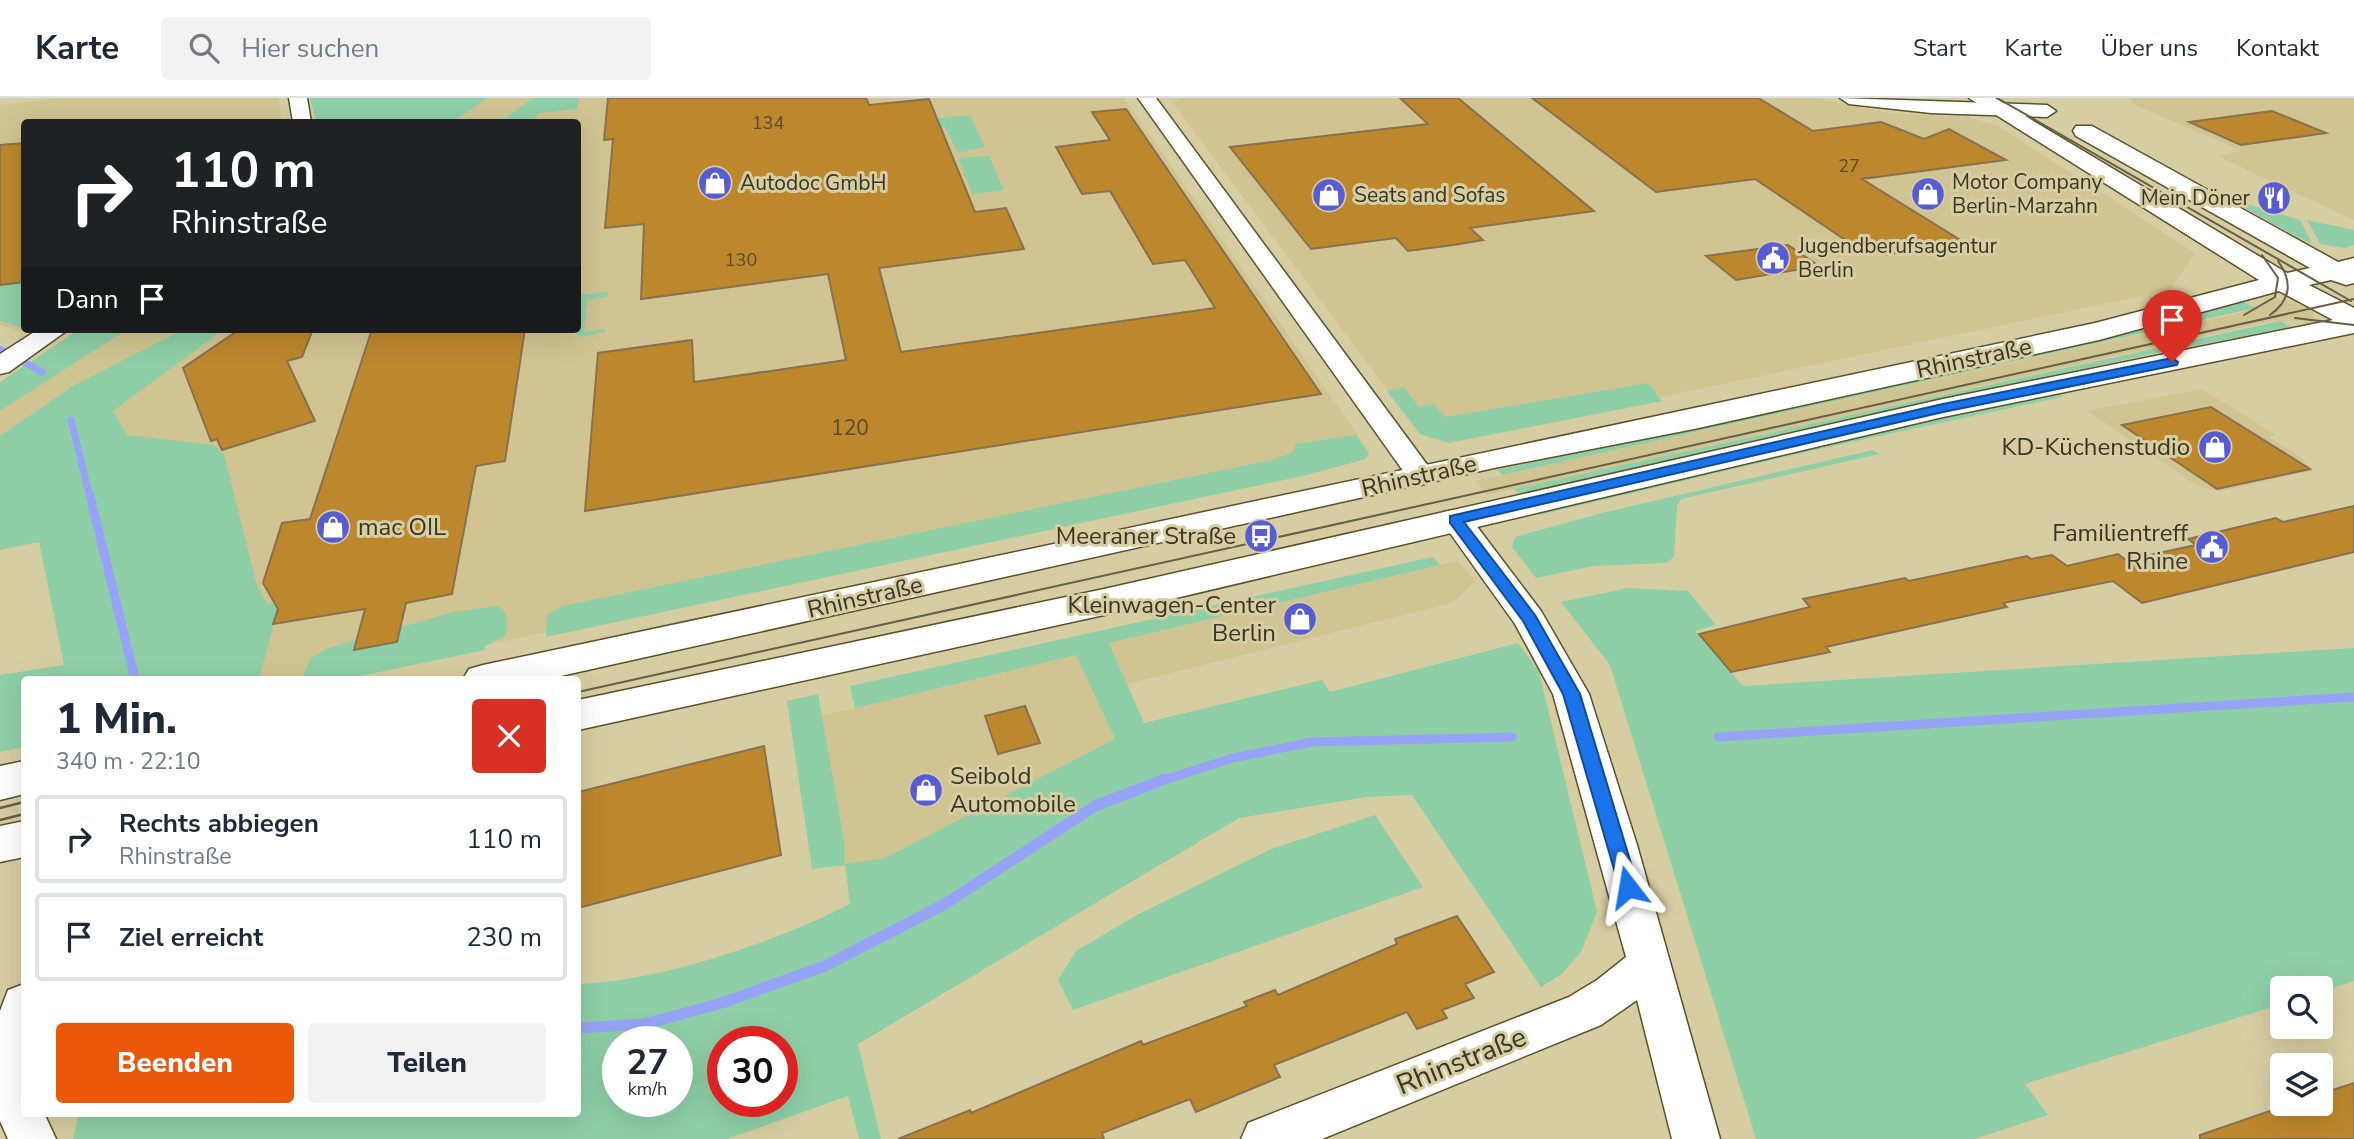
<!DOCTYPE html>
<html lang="de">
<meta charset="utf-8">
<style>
body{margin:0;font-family:"Nunito Sans",sans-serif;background:#f2f2f3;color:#1f2937;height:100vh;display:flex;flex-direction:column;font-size:26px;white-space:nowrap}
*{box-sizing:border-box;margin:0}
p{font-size:23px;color:#747a83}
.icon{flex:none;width:38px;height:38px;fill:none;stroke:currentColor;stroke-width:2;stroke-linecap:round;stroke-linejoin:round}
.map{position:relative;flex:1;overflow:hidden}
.drawer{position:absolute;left:21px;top:578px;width:560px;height:441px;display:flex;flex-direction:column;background:#fff;border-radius:7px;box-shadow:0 7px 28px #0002}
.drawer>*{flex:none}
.guide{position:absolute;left:21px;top:21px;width:560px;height:214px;border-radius:7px;box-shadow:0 7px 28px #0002;background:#202124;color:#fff;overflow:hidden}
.tools{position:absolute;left:2270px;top:878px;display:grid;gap:14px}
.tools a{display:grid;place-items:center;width:63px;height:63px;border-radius:7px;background:#fff;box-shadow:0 7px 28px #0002;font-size:35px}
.speed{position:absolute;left:602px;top:928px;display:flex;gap:14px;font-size:35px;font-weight:700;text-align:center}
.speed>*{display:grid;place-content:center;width:91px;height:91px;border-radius:50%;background:#fff;box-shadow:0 7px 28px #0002;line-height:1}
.speed small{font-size:18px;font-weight:400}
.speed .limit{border:10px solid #d22;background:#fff;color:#111}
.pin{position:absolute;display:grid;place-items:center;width:60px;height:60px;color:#fff;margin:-72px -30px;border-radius:50% 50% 50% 0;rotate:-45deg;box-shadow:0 0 7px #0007}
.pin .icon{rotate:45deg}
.me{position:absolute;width:77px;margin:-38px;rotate:346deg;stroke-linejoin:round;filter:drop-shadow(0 0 5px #0008)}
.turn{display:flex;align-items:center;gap:24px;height:147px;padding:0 35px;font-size:32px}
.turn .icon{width:91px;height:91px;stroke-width:2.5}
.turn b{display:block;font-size:49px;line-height:60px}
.then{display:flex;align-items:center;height:66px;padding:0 35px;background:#0003;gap:14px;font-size:26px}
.round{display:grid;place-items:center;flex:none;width:74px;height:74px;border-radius:7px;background:#f2f2f3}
.head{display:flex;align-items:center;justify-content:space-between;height:119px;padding:0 35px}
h1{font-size:42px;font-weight:800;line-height:52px}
.button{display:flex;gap:14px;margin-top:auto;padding:14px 35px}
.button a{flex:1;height:80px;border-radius:7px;background:#ea580c;color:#fff;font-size:28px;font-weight:800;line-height:80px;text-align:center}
.button a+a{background:#f2f2f3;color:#1f2937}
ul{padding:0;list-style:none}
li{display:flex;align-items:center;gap:21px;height:88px;margin:0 14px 10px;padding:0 21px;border:4px solid #e0e1e3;border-radius:7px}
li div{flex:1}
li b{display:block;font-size:26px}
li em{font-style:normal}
header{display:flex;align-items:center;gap:42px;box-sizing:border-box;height:98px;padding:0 35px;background:#fff;border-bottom:2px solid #e0e1e3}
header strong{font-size:33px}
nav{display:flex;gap:38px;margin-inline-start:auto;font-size:24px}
.search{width:490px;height:63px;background:#f2f2f3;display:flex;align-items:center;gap:18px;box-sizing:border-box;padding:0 24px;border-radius:7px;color:#747a83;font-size:26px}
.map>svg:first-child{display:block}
.built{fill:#d0c492}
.green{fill:#8ecfa7;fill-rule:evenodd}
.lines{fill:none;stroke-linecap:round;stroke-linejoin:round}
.stream-far2{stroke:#97a3f6;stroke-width:7}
.stream-far1{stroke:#97a3f6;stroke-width:9}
.stream{stroke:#97a3f6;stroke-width:11}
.building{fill:#bc872d;stroke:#88714e;stroke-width:2}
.minor-casing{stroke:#5a512a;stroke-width:3}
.secondary-casing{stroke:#5a512a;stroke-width:3}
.minor{fill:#fff;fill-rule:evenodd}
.secondary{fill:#fff;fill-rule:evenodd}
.tram-far1{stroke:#645f46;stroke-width:2}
.tram{stroke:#645f46;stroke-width:2.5}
.route{fill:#1a73e8;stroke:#114b97;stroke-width:2}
.labels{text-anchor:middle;stroke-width:6;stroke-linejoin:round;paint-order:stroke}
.far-number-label{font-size:18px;fill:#5a4a26}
.far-poi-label{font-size:21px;fill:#393523;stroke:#d7cda2;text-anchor:start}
.number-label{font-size:21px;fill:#5a4a26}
.street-label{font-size:24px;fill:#393523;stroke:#d7cda2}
.poi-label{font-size:24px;fill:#393523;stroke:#d7cda2;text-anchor:end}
.near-street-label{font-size:28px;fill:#393523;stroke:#d7cda2}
</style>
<header>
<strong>Karte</strong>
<div class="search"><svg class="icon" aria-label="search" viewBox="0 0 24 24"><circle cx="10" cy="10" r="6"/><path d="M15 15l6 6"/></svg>Hier suchen</div>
<nav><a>Start</a><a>Karte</a><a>Über uns</a><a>Kontakt</a></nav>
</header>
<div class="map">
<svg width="2354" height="1041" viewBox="0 0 2354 1041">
<rect width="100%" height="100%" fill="#d7cda2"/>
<path class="built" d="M61 0H279L281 19 270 24H24V231H32L27 235 0 227V7Z
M488 0H533L500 24H452Z
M554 0H1124L1370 355 330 581H189L113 312 224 231H578V24H530Z
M1180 0H1815L1887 15 1968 19 1998 28 2195 155 2170 192 1446 344 1420 336 1173 5Z
M2132 0H2354V122L2217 58 2242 53 2133 6Z
M2268 200 2293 204 2312 213 2316 223 2307 226 2299 222 2267 224 1487 397 1475 383 2235 216 2255 210Z
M128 231H206L0 375V313Z
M2202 291 2276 337 2269 339 2299 358 2313 373 2221 393 2207 391 2193 385 2087 313Z
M1458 463 1475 484 1452 505 1127 586 1109 545Z
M1077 557 1115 642 885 760 845 767 844 742 821 618Z"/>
<path class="green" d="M310 0H488L452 24H316Z
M533 0H579L577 11 540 15 530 24H500Z
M970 17 985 49 958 55 945 29 848 38 847 30Z
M989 58 1004 92 972 96 958 60Z
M2224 99 2300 122 2312 145 2305 143Z
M2307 122 2354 132V147L2345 150 2320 146Z
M24 185V231H25L0 223V188Z
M608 194 607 199 587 202 584 234 605 231 604 234 581 239 576 236 580 197Z
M2241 203 2255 210 1502 377 1497 372 2082 244Z
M2280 223 2292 229 2156 255 1519 396 1514 391Z
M72 231H128L0 313V284L68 239 73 235Z
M184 231H224L113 313 127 337 214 347 224 357 256 484 267 506 280 504 259 581H24V649L0 654V577L64 567 39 444 0 452V338L73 288Z
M1648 285 1662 303 1449 345 1420 336 1387 293 1404 289 1419 309 1434 306 1445 319Z
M2059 296 2062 299 1814 352 1539 417 1535 413 1937 321Z
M1356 337 1369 356 1366 361 1307 377 546 539 547 517 562 508 1272 362 1292 355 1296 346Z
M1873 352 1879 356 1681 401 1677 408 1674 459 1666 465 1594 468 1536 480 1512 449 1515 439 1602 415Z
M1433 459 1440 467 1109 545 1144 625 1322 582 1330 594 1518 545 1539 574 1597 814 1581 854 1562 876 1541 889 1412 697 1367 699 1239 720 858 946 881 1041H859L848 998 727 1041H73L79 1015H578V886C662 883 775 844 850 806L845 767 812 771 787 603 818 596 844 742 845 766 885 760 1115 641 1076 557 855 610 850 588ZM618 943H677V1003H618ZM723 943H782V1003H723Z
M1628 490 1688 493 1716 527 1695 533 1743 588 2354 550V883L2321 894 2320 891H2282V906L2025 986 2048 1017 1974 1041H1756L1610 567 1561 504Z
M498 508C510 516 508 526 505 538L485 548V552L346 581H302L311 560 326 551 453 514Z
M1375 717 1423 789 1073 912 1058 882 1076 853 1137 817 1271 751Z"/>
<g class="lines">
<path class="stream-far2" d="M0 251 42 274
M71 322 90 400"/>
<path class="stream-far1" d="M90 398 135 581
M1718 639 2354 599
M1161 683 1233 660 1312 644 1512 639"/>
<path class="stream" d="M578 930 645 926 722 905 825 868 945 806 1095 708 1165 681"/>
</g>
<path class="building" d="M608 0H866L869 7 929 1 975 114 1006 110 1024 151 879 170 901 254 1215 210 1185 162 1153 166 1110 93 1082 96 1056 49 1110 42 1092 14 1126 11 1321 296 585 413 598 255 692 242 694 284 846 262 828 176 641 201 644 126 605 130 613 41 604 42Z
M1400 0H1458L1594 113 1470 130 1483 142 1453 147 1408 153 1396 140 1311 151 1230 49 1428 26Z
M1532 0H1758L1813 33 1881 24 1924 41 1949 31 2006 62 1862 81 1965 145 1883 157 1875 152 1863 154 1755 81 1656 94Z
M2272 13 2326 35 2241 47 2189 24Z
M24 45V184L0 187V47Z
M1788 147 1819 168 1736 182 1706 158Z
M240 231H313L302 259 287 263 315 323 222 352 217 341 211 343 183 270Z
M372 231H525L505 363 476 368 452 496 406 505 397 544 354 552 365 511 273 526 278 511 263 485 282 425 310 421Z
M2211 309 2310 371 2217 391 2122 327Z
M2354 408V454L2142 505 2113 483 2003 505 2007 509 1826 549 1830 554 1731 574 1699 536 1810 509 1803 501 1905 480 1909 483 2027 458 2031 461 2052 457 2067 468 2118 456 2126 462 2196 447 2188 441 2276 420 2283 424Z
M1025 608 1040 645 998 656 985 618Z
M764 648 781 757 578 810V694Z
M1457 818 1494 874 1465 886 1474 900 1442 912 1447 920 1417 931 1407 914 1274 967 1280 979 1196 1014 1190 1001 1102 1035 1104 1041H898L970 1012 971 1015 1141 943 1143 947 1247 908 1244 904 1275 892 1278 897 1397 846 1395 841Z
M2354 985V1041H2200V1037L2290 1006H2320V996Z"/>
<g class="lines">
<g class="minor-casing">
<path id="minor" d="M289 0H307L311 24H293Z
M1138 0H1156L1431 372 1436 378 1431 384 1421 387 1411 384Z
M1840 0 2047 7 2056 13 2047 19 1931 15 1849 6Z
M39 231H69L9 274 0 276V256Z
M1455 412 1466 414 1541 513 1589 596 1637 747 1720 1041H1672L1637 902 1601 927 1322 1041H1241L1248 1025 1569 899 1597 882 1626 859 1553 596 1515 526 1440 421 1444 414Z
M24 886V1015H44L56 1041H8L0 1023V913L8 892Z"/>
</g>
<g class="secondary-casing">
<path id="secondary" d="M1969 0H1995L2287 175 2310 170 2076 38 2073 33 2076 28H2092L2338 164 2354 160V185L2346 187 2331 182 2309 187 2354 210V235L1943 319 1104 517 578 632V602L1104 491 1943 301 2333 222 2279 193 2099 242 1694 331 1494 370 547 581H463L469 571 483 567 2095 225 2259 182Z
M24 663V696L0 702V668Z
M24 723V759L0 764V728Z"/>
</g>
<use href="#minor" class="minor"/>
<use href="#secondary" class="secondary"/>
<path class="tram-far1" d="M1997 0 2351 203
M2244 217 2275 199 2278 180 2262 157
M2270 217C2291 202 2293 184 2278 163
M2295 220 2354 227
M578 594 2354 201"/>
<path class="tram" d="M0 710 24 704
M0 722 24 716"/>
</g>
<path class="route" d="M2172 260 2178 264 2177 267 1943 314 1464 424 1535 517 1580 596 1638 789 1635 795H1621L1563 596 1523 523 1450 425V418L1943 306Z"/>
<defs>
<g id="shop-disc" transform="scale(1.75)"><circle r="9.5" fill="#585cd4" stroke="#d7cda2"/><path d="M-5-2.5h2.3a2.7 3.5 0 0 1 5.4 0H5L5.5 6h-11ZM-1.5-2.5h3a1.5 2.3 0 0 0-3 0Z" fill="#fff"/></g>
<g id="restaurant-disc" transform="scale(1.75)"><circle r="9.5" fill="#585cd4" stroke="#d7cda2"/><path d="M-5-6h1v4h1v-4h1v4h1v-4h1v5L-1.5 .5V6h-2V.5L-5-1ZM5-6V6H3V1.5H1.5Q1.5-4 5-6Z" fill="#fff"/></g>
<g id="civic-disc" transform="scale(1.75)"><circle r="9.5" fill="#585cd4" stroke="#d7cda2"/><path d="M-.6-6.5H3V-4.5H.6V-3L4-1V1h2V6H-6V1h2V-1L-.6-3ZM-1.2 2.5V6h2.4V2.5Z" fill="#fff"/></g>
<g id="bus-disc" transform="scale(1.75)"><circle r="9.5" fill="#585cd4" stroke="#d7cda2"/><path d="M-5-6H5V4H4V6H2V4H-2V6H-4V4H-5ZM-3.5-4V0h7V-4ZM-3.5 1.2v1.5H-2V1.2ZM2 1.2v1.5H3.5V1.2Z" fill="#fff"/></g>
</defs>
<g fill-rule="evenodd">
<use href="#shop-disc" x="715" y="85"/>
<use href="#shop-disc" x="1928" y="96"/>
<use href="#shop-disc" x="1329" y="97"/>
<use href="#restaurant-disc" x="2274" y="100"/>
<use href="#civic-disc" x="1773" y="160"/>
<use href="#shop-disc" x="2215" y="349"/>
<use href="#shop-disc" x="333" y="429"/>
<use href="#bus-disc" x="1261" y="438"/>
<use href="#civic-disc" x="2212" y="449"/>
<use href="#shop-disc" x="1300" y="521"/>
<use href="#shop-disc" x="926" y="692"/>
</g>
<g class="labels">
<g class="far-number-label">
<text x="768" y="31">134</text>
<text x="1849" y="74">27</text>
<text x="741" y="168">130</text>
</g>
<g class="far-poi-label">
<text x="1952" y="91">Motor Company<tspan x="1952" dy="24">Berlin-Marzahn</tspan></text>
<text x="740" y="92">Autodoc GmbH</text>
<text x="1354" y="104">Seats and Sofas</text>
<text x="2250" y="107" text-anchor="end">Mein Döner</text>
<text x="1798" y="155">Jugendberufsagentur<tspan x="1798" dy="24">Berlin</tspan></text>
</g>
<g class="number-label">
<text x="850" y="337">120</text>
</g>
<g class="street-label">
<text transform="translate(1974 260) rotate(-12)" y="8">Rhinstraße</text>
<text transform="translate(1419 378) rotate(-13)" y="8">Rhinstraße</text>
<text transform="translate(865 499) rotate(-13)" y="8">Rhinstraße</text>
</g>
<g class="poi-label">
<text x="2190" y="357">KD-Küchenstudio</text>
<text x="358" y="437" text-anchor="start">mac OIL</text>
<text x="2188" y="443">Familientreff<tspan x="2188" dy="28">Rhine</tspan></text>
<text x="1236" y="446">Meeraner Straße</text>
<text x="1276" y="515">Kleinwagen-Center<tspan x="1276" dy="28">Berlin</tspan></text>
<text x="950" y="686" text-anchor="start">Seibold<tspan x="950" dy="28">Automobile</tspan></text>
</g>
<g class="near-street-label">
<text transform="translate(1461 962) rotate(-22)" y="10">Rhinstraße</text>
</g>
</g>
</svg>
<div class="tools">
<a><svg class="icon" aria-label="search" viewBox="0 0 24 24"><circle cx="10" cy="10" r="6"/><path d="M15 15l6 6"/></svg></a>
<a><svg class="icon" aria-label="layers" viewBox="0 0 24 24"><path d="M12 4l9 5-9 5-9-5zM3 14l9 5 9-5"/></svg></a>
</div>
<div class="speed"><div>27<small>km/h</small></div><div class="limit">30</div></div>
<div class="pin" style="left:2172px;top:264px;background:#d93025"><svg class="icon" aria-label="arrive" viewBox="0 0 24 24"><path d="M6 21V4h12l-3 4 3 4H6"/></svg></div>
<svg class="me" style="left:1628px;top:789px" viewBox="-20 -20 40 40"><path d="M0-17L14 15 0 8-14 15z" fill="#1a73e8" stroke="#fff" stroke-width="4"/></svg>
<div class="guide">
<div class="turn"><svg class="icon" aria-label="right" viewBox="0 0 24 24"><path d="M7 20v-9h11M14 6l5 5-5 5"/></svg><div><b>110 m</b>Rhinstraße</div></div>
<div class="then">Dann<svg class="icon" aria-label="arrive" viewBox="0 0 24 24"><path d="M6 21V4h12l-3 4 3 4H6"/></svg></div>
</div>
<section class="drawer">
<div class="head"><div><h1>1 Min.</h1><p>340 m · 22:10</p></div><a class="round" style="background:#d93025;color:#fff"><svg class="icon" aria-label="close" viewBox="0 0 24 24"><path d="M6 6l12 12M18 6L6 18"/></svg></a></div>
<ul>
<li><svg class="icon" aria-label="right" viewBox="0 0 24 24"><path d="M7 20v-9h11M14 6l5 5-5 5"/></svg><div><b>Rechts abbiegen</b><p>Rhinstraße</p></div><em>110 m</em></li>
<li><svg class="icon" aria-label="arrive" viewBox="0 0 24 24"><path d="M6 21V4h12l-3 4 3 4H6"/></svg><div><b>Ziel erreicht</b></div><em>230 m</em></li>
</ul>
<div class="button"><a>Beenden</a><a>Teilen</a></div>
</section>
</div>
